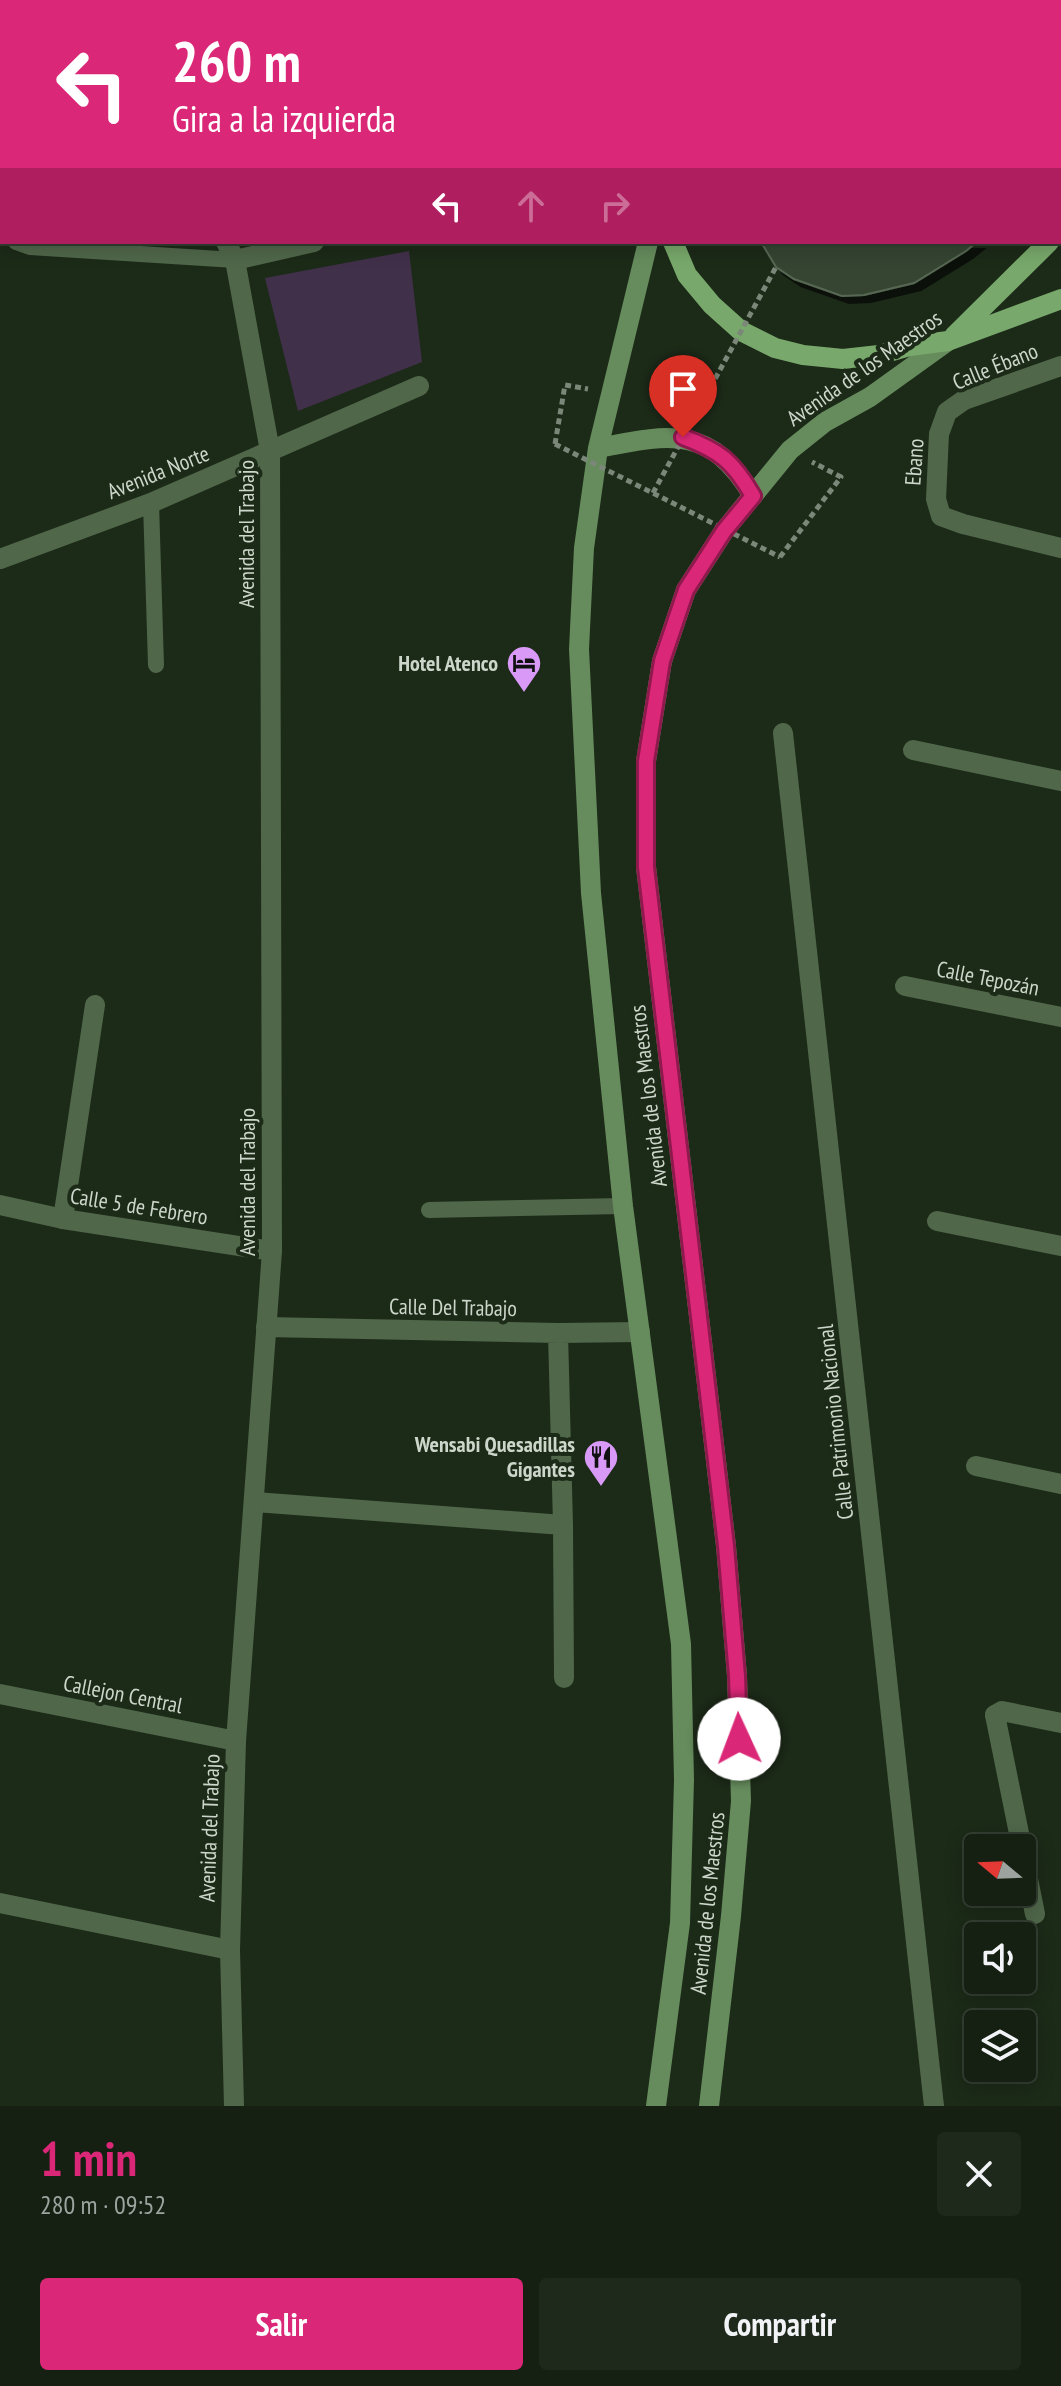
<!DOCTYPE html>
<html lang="es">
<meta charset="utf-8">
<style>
body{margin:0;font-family:"PT Sans Narrow",sans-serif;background:#1e281b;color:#f1f3f6;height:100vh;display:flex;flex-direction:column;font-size:30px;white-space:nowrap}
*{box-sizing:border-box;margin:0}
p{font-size:26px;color:#9da39f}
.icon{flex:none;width:44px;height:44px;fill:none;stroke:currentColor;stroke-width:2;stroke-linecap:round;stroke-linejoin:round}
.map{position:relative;height:2106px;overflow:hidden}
.panel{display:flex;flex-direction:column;background:#152012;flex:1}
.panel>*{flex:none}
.guide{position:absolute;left:0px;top:0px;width:1062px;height:244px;box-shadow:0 4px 20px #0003,0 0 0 2px #343e32;background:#db2777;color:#fff;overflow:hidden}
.needle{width:52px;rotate:289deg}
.fabs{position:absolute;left:964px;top:1834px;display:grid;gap:16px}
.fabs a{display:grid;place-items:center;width:72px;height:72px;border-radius:8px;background:#152012;box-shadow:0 4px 20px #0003,0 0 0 2px #343e32;font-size:40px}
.pin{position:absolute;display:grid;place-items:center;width:68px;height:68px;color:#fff;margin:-82px -34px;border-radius:50% 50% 50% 0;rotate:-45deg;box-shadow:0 0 8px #0007}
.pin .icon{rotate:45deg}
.me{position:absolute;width:88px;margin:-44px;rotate:358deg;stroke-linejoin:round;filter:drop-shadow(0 0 6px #0008)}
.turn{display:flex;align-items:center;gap:28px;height:168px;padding:0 40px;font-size:36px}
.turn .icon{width:104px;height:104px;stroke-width:2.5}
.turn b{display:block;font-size:56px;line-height:68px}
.lanes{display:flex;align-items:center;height:76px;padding:0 40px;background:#0003;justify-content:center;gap:40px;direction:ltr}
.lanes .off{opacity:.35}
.round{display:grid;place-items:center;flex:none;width:84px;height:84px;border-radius:8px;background:#1e281b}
.headline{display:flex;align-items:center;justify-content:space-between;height:136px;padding:0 40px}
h1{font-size:48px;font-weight:800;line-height:60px;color:#db2777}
.cta{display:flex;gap:16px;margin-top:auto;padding:16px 40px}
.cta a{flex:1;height:92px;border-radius:8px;background:#db2777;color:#fff;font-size:32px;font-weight:800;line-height:92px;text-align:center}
.cta a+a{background:#1e281b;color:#f1f3f6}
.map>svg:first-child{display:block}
.green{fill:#41304a}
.building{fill:#354431;stroke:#576853;stroke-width:2;filter:url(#shadow)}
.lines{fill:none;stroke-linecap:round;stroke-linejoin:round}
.path{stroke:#7b8778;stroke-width:5;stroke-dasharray:6 4;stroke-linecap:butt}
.service{stroke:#50674a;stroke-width:16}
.pedestrian{stroke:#50674a;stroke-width:20}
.minor{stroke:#50674a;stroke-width:20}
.tertiary{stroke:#50674a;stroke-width:20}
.secondary{stroke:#668c5d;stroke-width:20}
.primary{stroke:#78a86b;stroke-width:20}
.path-bridge{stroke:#7b8778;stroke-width:5;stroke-dasharray:6 4;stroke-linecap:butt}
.route-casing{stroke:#8e194d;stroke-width:20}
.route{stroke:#db2777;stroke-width:14}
.labels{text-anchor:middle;stroke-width:8;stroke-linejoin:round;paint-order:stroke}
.street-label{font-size:22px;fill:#cdd6ca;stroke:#1c2a18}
.poi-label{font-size:22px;font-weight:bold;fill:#cdd6ca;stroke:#1c2a18;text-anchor:end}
</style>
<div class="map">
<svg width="1061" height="2106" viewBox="0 0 1061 2106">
<defs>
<filter id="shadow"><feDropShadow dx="7" dy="7" stdDeviation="0" flood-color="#0009"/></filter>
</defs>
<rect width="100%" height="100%" fill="#1c2a18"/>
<path class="green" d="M409 251 422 362 298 411 265 278Z"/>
<path class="building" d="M472 0H637V2H472Z
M824 0H1061V164L1060 2H823Z
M824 0H1061V164L1060 2H823Z
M761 242H977L966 251 914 283 864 295 842 296 794 279 776 267Z
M761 242H977L966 251 914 283 864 295 842 296 794 279 776 267Z"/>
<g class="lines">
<path class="path" d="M555 444 565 385 588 389
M780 557 841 477 812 462"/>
<path class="service" d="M0 164H2
M16 242 30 247 235 260
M151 503 156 665
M429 1210 623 1206"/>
<path class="pedestrian" d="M63 1219 95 1005
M995 1715 1022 1848
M1022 1849 1035 1914"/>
<path class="minor" d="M235 260 314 242
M1061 366 964 400 947 412 939 434 936 499 941 516 963 524 1061 548
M0 559 151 503 419 386
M783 733 934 2106
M913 750 1061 781
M905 986 1061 1017
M0 1205 63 1219 272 1251
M937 1221 1061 1246
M266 1327 558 1333 640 1332
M558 1333 563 1525 564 1678
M976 1466 1061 1484
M255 1502 563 1525
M0 1694 236 1741
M995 1715 1002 1711 1061 1723
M0 1903 230 1950"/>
<path class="tertiary" d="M114 0 115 2
M226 242 235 260 270 451 272 1251 236 1741 230 1950 234 2106"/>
<path class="secondary" d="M648 242 598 448 584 548 579 649 591 893 623 1206 681 1644 684 1780 680 1923 656 2106
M598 448C670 434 710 424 753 496
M709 2106 731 1916 741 1801 737 1676 726 1546 646 867V761L662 661 686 590 724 531 790 450 825 422 870 397 948 341"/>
<path class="primary" d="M670 2V0
M696 2 697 0
M746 2 747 0
M1060 231 1061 230
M673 242 687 275 712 305 741 331 775 348 803 355 843 359 879 355 910 346 948 341 1061 299
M954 336 1049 242"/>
<path class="path-bridge" d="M555 444 780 557
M653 493 776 267"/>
</g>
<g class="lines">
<g class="route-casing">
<path id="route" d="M683 437C720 451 733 461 753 496L724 531 686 590 662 661 646 761V867L726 1546 737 1676 739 1739"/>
</g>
<use href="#route" class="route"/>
</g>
<defs>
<g id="hotel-pin" transform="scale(1.8)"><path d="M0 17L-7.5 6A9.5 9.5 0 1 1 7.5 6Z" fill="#d99af7" stroke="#1c2a18"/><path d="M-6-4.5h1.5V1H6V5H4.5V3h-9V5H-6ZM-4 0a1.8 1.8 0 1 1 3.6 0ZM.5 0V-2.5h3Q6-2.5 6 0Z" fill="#111"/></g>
<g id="restaurant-pin" transform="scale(1.8)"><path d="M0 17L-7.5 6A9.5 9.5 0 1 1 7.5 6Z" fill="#d99af7" stroke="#1c2a18"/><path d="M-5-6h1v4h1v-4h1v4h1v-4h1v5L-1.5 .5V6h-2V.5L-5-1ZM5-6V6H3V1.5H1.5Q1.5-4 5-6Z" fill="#111"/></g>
</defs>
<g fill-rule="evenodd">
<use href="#hotel-pin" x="524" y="663"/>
<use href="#restaurant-pin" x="601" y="1457"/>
</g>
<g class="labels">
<g class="street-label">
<text transform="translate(995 366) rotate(-22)" y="8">Calle Ébano</text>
<text transform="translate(864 368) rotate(-35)" y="8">Avenida de los Maestros</text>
<text transform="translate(914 462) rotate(-86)" y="8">Ebano</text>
<text transform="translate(158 472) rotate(-22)" y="8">Avenida Norte</text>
<text transform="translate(246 534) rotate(-90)" y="8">Avenida del Trabajo</text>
<text transform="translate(988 978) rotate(11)" y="8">Calle Tepozán</text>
<text transform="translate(648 1096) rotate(-97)" y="8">Avenida de los Maestros</text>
<text transform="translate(247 1182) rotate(-90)" y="8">Avenida del Trabajo</text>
<text transform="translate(139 1206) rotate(9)" y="8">Calle 5 de Febrero</text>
<text transform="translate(453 1307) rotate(1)" y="8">Calle Del Trabajo</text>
<text transform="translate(835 1422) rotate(-96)" y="8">Calle Patrimonio Nacional</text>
<text transform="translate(123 1694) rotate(11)" y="8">Callejon Central</text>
<text transform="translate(209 1828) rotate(-88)" y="8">Avenida del Trabajo</text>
<text transform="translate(707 1903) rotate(-84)" y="8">Avenida de los Maestros</text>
</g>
<g class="poi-label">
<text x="498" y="671">Hotel Atenco</text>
<text x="575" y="1452">Wensabi Quesadillas<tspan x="575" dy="25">Gigantes</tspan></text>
</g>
</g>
</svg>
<div class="fabs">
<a><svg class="needle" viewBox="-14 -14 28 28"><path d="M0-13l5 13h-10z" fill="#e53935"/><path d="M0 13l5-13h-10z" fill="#9da39f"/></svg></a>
<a><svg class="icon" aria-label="sound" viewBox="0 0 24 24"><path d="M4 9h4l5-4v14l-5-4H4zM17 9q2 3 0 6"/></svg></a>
<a><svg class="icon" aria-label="layers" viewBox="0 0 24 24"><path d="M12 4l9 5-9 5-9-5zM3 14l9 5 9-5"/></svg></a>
</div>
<div class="pin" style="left:683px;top:437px;background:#d93025"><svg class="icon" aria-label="arrive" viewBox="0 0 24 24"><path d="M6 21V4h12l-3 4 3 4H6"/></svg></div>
<svg class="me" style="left:739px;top:1739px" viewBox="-20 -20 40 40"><circle r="19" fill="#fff"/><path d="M0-13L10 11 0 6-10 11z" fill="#db2777"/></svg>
<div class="guide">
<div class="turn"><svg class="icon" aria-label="left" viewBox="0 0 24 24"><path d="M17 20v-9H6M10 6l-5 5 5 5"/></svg><div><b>260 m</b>Gira a la izquierda</div></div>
<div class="lanes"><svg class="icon" aria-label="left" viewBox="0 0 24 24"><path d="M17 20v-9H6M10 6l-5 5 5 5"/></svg><svg class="icon off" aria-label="ahead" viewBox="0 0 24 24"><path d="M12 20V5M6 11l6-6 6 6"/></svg><svg class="icon off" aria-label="right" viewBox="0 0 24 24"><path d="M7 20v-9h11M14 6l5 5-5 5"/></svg></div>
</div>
</div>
<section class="panel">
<div class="headline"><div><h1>1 min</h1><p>280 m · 09:52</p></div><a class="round"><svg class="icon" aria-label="close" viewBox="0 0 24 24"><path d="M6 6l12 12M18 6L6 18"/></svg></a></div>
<div class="cta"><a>Salir</a><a>Compartir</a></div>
</section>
